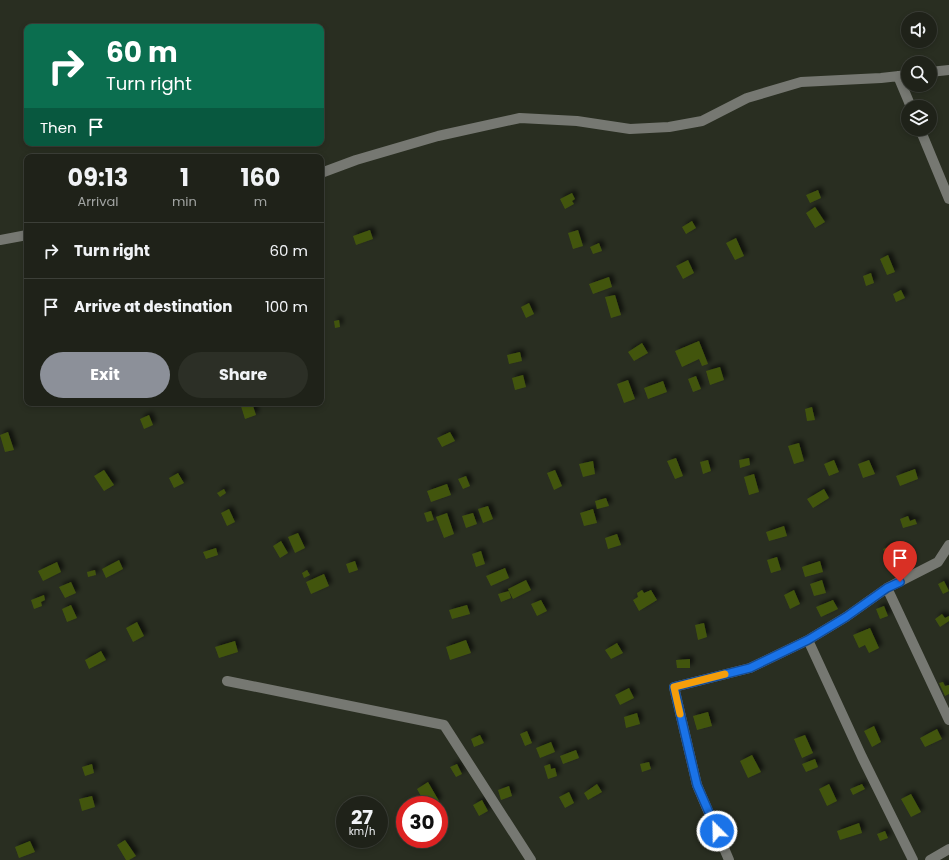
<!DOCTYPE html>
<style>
body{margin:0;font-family:Poppins,sans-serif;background:#2c2f26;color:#f1f3f6;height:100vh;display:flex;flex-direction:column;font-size:15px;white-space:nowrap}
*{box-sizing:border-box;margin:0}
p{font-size:13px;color:#a1a4a2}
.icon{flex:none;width:22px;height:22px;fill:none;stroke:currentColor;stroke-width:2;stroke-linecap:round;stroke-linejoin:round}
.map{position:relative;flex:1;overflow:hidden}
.panel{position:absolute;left:24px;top:154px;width:300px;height:252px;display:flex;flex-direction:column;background:#1f2219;border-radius:8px;box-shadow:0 2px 6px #0003,0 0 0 1px #3c3f38}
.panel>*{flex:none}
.hud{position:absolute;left:24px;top:24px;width:300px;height:122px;border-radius:8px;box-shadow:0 2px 6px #0003,0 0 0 1px #3c3f38;background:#0b6e4f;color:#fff;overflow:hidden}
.buttons{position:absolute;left:901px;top:12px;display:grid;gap:8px}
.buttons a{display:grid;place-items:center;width:36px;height:36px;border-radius:50%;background:#1f2219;box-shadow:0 2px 6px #0003,0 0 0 1px #3c3f38;font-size:20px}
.speed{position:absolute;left:336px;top:796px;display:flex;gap:8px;font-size:20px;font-weight:700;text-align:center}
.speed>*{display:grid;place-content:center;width:52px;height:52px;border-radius:50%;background:#1f2219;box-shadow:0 2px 6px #0003,0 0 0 1px #3c3f38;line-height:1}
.speed small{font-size:10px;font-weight:400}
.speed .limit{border:6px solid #d22;background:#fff;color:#111}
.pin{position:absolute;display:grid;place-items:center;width:34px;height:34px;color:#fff;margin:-41px -17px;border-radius:50% 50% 50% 0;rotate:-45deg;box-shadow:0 0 4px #0007}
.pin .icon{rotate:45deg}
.me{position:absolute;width:44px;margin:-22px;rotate:337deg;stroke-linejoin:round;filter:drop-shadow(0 0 3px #0008)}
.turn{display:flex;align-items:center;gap:14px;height:84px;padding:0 16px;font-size:18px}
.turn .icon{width:52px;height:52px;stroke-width:2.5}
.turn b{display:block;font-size:28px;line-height:34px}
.then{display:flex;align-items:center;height:38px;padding:0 16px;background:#0003;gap:8px;font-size:15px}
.eta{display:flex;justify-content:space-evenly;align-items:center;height:68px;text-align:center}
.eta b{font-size:24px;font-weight:700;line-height:28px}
.cta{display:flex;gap:8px;margin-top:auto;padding:8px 16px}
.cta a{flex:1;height:46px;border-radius:24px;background:#8c9099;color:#fff;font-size:16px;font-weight:700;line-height:46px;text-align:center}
.cta a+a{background:#2c2f26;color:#f1f3f6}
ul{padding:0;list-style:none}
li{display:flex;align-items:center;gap:12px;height:56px;padding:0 16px;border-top:1px solid #3c3f38}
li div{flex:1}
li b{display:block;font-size:15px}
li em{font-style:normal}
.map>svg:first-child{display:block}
.building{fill:#425510;filter:url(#shadow)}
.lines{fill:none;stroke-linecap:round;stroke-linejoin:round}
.minor{stroke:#767872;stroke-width:10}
.route-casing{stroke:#114b97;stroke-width:10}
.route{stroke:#1a73e8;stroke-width:7}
.slow{stroke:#f59e0b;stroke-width:7}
</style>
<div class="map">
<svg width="949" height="860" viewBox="0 0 949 860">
<defs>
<filter id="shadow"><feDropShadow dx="3.5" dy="-3.5" stdDeviation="2" flood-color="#0009"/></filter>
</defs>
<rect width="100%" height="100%" fill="#292e21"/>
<path class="building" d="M818 190 821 198 810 203 806 195Z
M572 193 575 199 572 201 574 204 565 209 560 199Z
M815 207 825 222 815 228 806 213Z
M692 221 696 228 686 234 682 227Z
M370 230 373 239 356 245 353 236Z
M578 230 583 246 573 249 568 233Z
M736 238 744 256 735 260 726 243Z
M599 243 602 251 593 254 590 247Z
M888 255 895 272 887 275 880 259Z
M688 260 694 273 683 279 676 266Z
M871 273 874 283 866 286 863 276Z
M609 277 612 287 593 294 589 284Z
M901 290 905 298 896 302 893 294Z
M615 295 621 315 611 318 605 297Z
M529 303 534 314 526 318 521 307Z
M339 320 340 327 335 328 334 321Z
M699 341 708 364 702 366 699 359 682 367 675 351Z
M642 343 648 353 634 361 628 352Z
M520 352 522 361 509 364 507 355Z
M720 367 724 380 710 385 706 371Z
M523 375 526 387 515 390 512 378Z
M696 376 701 389 693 392 688 379Z
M628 380 635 399 624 403 617 384Z
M663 381 667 392 648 399 644 388Z
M240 403H252L256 415 245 419Z
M812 407 815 420 807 421 805 409Z
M149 415 153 425 144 429 140 419Z
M8 432 14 450 5 452 0 435Z
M450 432 455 441 442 447 437 438Z
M799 443 804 461 794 464 788 446Z
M676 458 683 476 675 479 667 461Z
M749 458 750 465 740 468 739 460Z
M708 460 711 471 703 474 700 462Z
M834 460 839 472 829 476 824 464Z
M869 460 875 474 863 478 858 464Z
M593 461 595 474 583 477 579 464Z
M915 469 918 479 900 486 896 476Z
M104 470 114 485 104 491 94 476Z
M555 470 562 486 554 490 547 473Z
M178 473 184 483 174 488 169 478Z
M754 474 759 492 749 495 744 477Z
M466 476 470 486 463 489 458 479Z
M447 484 451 495 431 502 427 491Z
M224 489 226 493 220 497 217 493Z
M824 489 829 498 813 508 807 499Z
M606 498 609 506 597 509 595 501Z
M488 506 493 519 483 523 478 509Z
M229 509 235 522 227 526 221 513Z
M593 509 597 523 584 526 580 513Z
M431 511 434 520 427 522 424 513Z
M447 513 454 534 444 538 436 517Z
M473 513 477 524 466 528 462 516Z
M908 516 910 521 915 519 917 524 903 528 900 519Z
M784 526 787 536 769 541 766 532Z
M298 533 305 548 295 553 288 537Z
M617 534 621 545 608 549 605 538Z
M281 541 288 553 280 558 273 546Z
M893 545 899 562 890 565 883 549Z
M216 548 218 555 206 559 203 552Z
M481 551 485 564 476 567 472 554Z
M777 557 781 570 771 573 767 560Z
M119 560 123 569 106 578 102 569Z
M355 561 358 570 349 573 346 564Z
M820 561 823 572 805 577 802 567Z
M57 562 61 572 43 581 38 571Z
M505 568 509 578 491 586 486 576Z
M95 570 96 575 88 577 87 572Z
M307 570 310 575 304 578 302 573Z
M324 574 329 586 311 594 306 582Z
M526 580 531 590 513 599 508 589Z
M822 580 826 593 814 596 810 584Z
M944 581 949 591 943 594 938 584Z
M71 582 76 593 65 598 59 587Z
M642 590 644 593 651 590 657 600 639 611 633 600 638 597 637 593Z
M794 590 800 604 790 609 784 595Z
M509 591 511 598 501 602 498 594Z
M44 595 45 600 41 602 42 606 34 609 31 600Z
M541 600 547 611 537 616 531 604Z
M833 600 838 609 821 617 816 607Z
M71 605 77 618 67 622 62 609Z
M467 605 470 614 452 619 449 610Z
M884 606 888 616 880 619 876 609Z
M942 614 945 618 949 616V621L940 627 935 619Z
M137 622 144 636 133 642 126 628Z
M704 623 707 637 698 640 695 625Z
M870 628 879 648 869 653 865 645 859 648 853 635Z
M466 640 471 653 450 660 446 647Z
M235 641 238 652 219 658 215 647Z
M617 643 623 653 611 659 605 650Z
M101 651 106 660 89 669 85 660Z
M690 659V668H677L676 660Z
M943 682 945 686 949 685V694L945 696 939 683Z
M629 688 634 698 620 705 615 695Z
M708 712 712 726 697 730 693 716Z
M637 713 640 724 626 728 624 717Z
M874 726 881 742 872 747 864 731Z
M937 729 942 739 925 747 920 738Z
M527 731 532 743 525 746 520 734Z
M480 735 484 743 474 747 471 739Z
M805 735 813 753 802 758 794 739Z
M551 742 555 752 540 758 536 748Z
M576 750 579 758 563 764 560 756Z
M752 755 761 772 748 778 740 761Z
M815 759 818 767 806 772 802 764Z
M649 762 651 769 642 772 640 764Z
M92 764 94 773 85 776 82 767Z
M457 764 462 774 456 777 450 767Z
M550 764 551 769 555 768 557 776 548 779 544 766Z
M428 782 439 801 432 805H426L417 789Z
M597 784 602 792 588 800 584 793Z
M829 784 837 801 827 806 819 789Z
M862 784 865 789 853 795 850 789Z
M509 786 512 796 501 800 498 790Z
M569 792 574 803 565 808 559 797Z
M911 794 921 812 911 817 901 799Z
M92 796 95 807 82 811 79 799Z
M482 800 488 811 479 816 473 805Z
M859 823 862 833 840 840 837 831Z
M885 831 888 838 880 841 877 834Z
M125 840 136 856 129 860H126L117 845Z
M30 841 35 852 19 858 15 847Z"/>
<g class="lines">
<path class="minor" d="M930 72 949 70
M898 76 911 107
M920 129 949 199
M321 173 356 160 438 136 520 118 577 121 630 129 669 127 702 121 747 98 801 82 881 78 908 75
M0 240 27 235
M887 588 949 720
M808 640 862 757 913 860
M227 681 444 725 531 860
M729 860 697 785 674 687 750 668 808 640 846 617 887 588 938 562 949 545
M930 860 949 849"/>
</g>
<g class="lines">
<g class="route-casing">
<path id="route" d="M717 831 697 785 674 687 750 668 808 640 846 617 887 588 900 582"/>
</g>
<use href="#route" class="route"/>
<path class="slow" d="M680 714 674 687 725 674"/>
</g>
</svg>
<div class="buttons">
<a><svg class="icon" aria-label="sound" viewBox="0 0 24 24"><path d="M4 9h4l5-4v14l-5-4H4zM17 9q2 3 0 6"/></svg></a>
<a><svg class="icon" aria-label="search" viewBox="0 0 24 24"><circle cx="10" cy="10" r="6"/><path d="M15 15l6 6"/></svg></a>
<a><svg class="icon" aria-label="layers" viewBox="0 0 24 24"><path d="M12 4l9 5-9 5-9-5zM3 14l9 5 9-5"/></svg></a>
</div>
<div class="speed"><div>27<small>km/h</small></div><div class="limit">30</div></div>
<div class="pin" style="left:900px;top:582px;background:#d93025"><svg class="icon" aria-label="arrive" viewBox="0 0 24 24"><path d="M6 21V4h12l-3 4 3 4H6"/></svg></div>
<svg class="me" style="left:717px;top:831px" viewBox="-20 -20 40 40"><circle r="17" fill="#1a73e8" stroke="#fff" stroke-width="3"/><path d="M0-11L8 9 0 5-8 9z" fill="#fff"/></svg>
<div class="hud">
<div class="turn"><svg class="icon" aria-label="right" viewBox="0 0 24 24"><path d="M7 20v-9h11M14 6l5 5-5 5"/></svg><div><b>60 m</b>Turn right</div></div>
<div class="then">Then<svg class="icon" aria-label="arrive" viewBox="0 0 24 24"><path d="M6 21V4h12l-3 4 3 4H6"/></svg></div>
</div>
<section class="panel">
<div class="eta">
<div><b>09:13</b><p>Arrival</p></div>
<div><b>1</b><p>min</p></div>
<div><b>160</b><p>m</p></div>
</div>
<ul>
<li><svg class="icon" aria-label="right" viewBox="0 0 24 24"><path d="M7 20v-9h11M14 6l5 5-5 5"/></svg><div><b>Turn right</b></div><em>60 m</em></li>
<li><svg class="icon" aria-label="arrive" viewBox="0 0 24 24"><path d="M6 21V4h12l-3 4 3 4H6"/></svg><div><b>Arrive at destination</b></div><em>100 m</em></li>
</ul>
<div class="cta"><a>Exit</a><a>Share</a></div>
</section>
</div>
